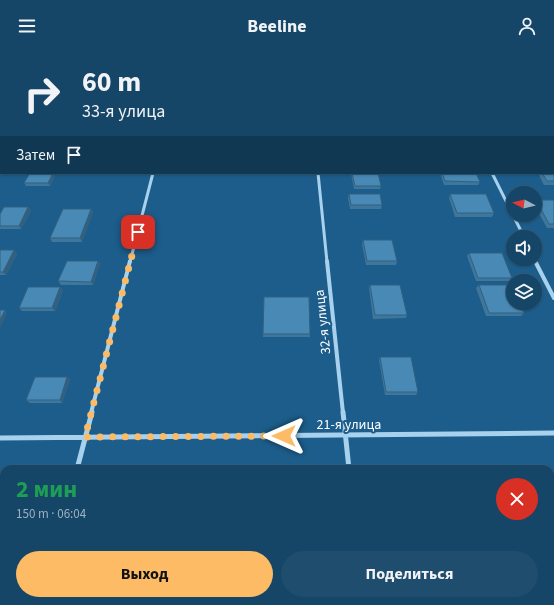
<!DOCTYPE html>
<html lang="ru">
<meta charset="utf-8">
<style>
body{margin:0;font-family:"Source Sans 3",sans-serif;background:#1e4d6e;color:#f1f3f6;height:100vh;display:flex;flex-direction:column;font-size:15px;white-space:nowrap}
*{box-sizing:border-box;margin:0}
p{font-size:13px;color:#9db1c0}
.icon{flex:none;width:22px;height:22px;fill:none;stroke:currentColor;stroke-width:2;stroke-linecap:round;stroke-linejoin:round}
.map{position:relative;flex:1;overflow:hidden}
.drawer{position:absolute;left:0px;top:413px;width:554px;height:140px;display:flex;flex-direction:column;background:#154668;border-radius:12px 12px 0 0;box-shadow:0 1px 3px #0004,0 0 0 1px #345e7c}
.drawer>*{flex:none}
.guide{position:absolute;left:0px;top:0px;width:554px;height:122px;box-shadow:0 1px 3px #0004,0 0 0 1px #345e7c;background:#154668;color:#f1f3f6;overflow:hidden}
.needle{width:26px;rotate:277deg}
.fabs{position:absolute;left:506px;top:134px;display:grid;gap:8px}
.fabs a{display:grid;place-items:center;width:36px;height:36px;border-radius:50%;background:#154668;box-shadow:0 1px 3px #0004,0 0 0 1px #345e7c;font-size:20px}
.pin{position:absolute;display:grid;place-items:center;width:34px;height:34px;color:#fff;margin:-17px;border-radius:8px;box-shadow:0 2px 6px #0006}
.me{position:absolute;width:44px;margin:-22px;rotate:270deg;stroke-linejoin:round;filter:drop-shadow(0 0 3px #0008)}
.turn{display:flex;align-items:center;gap:14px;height:84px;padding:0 16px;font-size:18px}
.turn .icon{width:52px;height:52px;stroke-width:2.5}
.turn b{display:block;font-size:28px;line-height:34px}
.then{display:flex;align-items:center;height:38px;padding:0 16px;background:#0003;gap:8px;font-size:15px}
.round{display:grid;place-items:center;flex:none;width:42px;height:42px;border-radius:21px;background:#1e4d6e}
.headline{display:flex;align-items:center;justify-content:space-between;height:68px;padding:0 16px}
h1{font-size:24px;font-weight:700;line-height:30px;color:#1e9e55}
.primary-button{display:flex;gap:8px;margin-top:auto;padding:8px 16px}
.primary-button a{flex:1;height:46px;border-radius:24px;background:#fdbb65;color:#111;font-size:16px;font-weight:700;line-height:46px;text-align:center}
.primary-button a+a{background:#1e4d6e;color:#f1f3f6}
header{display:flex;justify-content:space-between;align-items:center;height:52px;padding:0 16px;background:#154668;font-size:18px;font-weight:700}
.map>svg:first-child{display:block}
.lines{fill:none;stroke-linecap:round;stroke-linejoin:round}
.street-far2{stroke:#a7d1ed;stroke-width:3}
.street-far1{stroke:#a7d1ed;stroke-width:4}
.street{stroke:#a7d1ed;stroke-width:5}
.wall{fill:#3f769c}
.shaded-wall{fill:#33607f}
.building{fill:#4989b5;stroke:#33607f}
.route{stroke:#fdbb65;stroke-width:7;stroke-dasharray:0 12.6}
.labels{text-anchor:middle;stroke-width:4;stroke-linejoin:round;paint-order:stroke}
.street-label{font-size:14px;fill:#fff;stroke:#1c5d8b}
</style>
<header><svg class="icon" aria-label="menu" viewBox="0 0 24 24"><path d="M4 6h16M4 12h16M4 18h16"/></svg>Beeline<svg class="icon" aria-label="person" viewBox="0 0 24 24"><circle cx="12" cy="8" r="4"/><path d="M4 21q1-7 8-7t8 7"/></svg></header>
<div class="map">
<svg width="554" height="553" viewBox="0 0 554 553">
<rect width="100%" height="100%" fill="#1c5d8b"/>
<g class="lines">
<path class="street-far2" d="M318 121 327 210
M492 121 524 185
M534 207 536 210
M130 210 153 121"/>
<path class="street-far1" d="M327 209 343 361
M535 209 554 246
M91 361 130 209"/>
<path class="street" d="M343 360 349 417
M0 386 554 381
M77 417 92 360
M362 549 363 553
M41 553 43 549"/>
</g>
<path class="wall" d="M280 0H307V1H280Z
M375 0H404V1H375Z
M491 0H516V1H491Z
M529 0H554V5H553V1H530Z
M554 113V133H544L538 121H553Z
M56 121 50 134H26L24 131Z
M351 121H378L381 134 380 137H354Z
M440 121H476L480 130 478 133H444Z
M349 142 382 153 381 157H350L348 146Z
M450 142 494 161 492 165H455L449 146Z
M536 148H554V176H547L535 154V149Z
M28 155 31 159 21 177H0V162Z
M91 157 93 160 82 190H52L50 186Z
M363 188 397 209 396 213H366L362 192Z
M0 198H14L17 202 6 223H0Z
M469 201 512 226 510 229H476L467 204Z
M98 209 100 212 93 233H61L58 229Z
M370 233 407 263 406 266 373 267 369 236Z
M479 233 524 261 521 264H486L476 236Z
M60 235 63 238 55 259H22L19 256Z
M263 282H310V285H263Z
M380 305 418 340 416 343H385L379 308Z
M67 325 70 327 62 351H30L26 348Z
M550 419H554V451L550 439Z
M414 549H460L461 553H415Z"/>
<path class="shaded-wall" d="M53 121H56L50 134 48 131Z
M28 155 31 159 21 177 19 174Z
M91 157 93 160 82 190 80 186Z
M14 198 17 202 6 223 3 220Z
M98 209 100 212 93 233 91 230Z
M60 235 63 238 55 259 52 256Z
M5 258 7 261 0 277V268Z
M67 325 70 327 62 351 60 348Z"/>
<path class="building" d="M237 0H264V1H237Z
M325 0H353V1H325Z
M533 0H554V1H534Z
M553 48H554V59H553Z
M553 113H554V129H547L542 121H553Z
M30 121H53L48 131H24Z
M352 121H378L381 134H355Z
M442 121H476L480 130 445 129Z
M349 142H380L382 153H351Z
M450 142H486L494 161H457Z
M536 148H554V172H549Z
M4 155H28L19 174H0V162Z
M63 157H91L80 186H50Z
M363 188H392L397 209H367Z
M0 198H14L3 220H0Z
M469 201H502L512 226H478Z
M67 209H98L91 230 58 229Z
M370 233H400L407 263H375Z
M479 233H512L513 251H520L524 261H489Z
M28 235H60L52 256H19Z
M264 245H309L310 282H263Z
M0 258H5L0 268Z
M380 305H411L418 340H386Z
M35 325H67L60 348H26Z
M550 419H554V438L550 427Z
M0 446H4V500H0Z
M417 549H460L461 553H417Z"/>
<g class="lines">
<path class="route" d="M138 180 85 385 284 384"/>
</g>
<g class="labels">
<g class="street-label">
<text transform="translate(322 270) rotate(-96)" y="5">32-я улица</text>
<text x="349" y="377">21-я улица</text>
</g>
</g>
</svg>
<div class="fabs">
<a><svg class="needle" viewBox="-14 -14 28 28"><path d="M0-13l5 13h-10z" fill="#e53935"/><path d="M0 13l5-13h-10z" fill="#9db1c0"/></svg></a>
<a><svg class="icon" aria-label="sound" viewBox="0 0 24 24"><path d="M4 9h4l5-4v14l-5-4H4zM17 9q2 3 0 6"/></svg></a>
<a><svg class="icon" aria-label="layers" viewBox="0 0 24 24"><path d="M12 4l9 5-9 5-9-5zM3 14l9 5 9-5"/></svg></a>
</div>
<div class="pin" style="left:138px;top:180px;background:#d93025"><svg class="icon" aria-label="arrive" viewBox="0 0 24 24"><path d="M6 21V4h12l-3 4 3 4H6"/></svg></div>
<svg class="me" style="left:284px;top:384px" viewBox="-20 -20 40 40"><path d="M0-17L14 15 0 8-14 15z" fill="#fdbb65" stroke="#fff" stroke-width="4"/></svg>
<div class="guide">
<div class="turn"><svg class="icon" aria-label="right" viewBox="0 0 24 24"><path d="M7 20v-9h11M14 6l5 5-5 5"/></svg><div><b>60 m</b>33-я улица</div></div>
<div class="then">Затем<svg class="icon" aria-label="arrive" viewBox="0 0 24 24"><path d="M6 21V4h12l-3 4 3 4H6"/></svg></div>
</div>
<section class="drawer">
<div class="headline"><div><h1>2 мин</h1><p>150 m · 06:04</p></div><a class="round" style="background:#d93025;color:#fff"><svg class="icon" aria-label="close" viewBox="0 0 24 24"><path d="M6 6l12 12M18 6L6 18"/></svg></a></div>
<div class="primary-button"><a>Выход</a><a>Поделиться</a></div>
</section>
</div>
